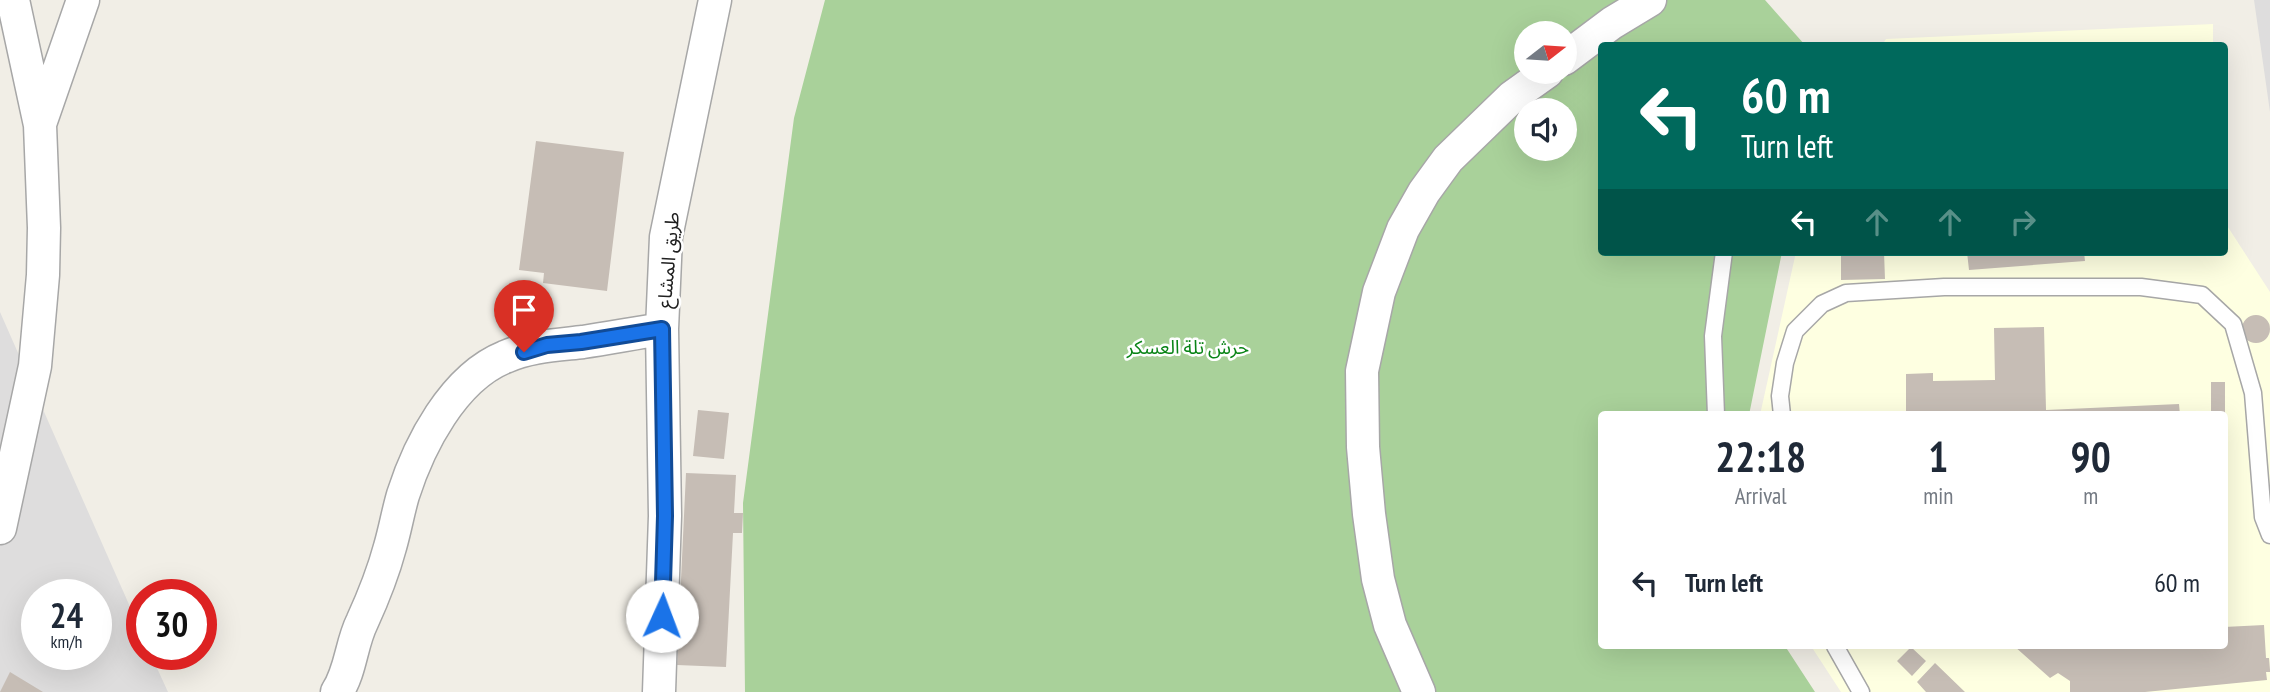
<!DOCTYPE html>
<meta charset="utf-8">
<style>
body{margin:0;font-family:"PT Sans Narrow","Noto Sans Arabic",sans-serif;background:#f2f2f3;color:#1f2937;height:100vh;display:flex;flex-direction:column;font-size:26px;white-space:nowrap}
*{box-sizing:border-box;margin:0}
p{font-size:23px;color:#747a83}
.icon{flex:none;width:38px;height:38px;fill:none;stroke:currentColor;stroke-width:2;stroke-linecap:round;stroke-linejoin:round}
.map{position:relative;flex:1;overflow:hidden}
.side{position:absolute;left:1598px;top:411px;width:630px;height:238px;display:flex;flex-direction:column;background:#fff;border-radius:7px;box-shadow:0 7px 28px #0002}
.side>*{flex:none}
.hud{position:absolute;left:1598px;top:42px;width:630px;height:214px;border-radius:7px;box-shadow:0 7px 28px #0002;background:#00695c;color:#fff;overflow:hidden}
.needle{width:46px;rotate:73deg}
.tools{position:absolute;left:1514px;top:21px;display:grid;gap:14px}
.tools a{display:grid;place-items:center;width:63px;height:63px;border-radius:50%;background:#fff;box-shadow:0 7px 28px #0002;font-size:35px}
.speed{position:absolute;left:21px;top:579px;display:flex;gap:14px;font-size:35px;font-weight:700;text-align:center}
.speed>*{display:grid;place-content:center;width:91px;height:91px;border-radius:50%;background:#fff;box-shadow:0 7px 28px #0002;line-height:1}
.speed small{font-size:18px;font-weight:400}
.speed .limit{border:10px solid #d22;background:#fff;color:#111}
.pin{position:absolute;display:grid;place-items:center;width:60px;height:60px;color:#fff;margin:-72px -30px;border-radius:50% 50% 50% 0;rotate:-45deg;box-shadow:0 0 7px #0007}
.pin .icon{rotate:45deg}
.me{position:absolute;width:77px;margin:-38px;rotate:2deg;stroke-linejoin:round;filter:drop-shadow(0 0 5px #0008)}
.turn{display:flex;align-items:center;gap:24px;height:147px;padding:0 28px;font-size:32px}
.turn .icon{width:91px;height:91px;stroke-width:2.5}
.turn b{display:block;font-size:49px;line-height:60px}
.lanes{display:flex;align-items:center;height:66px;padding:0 28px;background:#0003;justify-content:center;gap:35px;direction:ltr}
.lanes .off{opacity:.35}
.eta{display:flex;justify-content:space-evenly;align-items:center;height:119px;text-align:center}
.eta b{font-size:42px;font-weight:700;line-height:49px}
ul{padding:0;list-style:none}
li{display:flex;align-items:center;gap:21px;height:105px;padding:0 28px}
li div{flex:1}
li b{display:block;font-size:26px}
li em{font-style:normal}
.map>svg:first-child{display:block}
.residential{fill:#dedddd;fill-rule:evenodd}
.education{fill:#feffe1}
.forest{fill:#a9d19a;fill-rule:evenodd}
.building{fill:#c6bdb5}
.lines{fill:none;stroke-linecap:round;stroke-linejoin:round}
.lane-casing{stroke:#a7a7a7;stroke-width:19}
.street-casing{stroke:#a7a7a7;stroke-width:35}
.lane{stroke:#fff;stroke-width:16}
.street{stroke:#fff;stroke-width:32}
.route-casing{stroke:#114b97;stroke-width:18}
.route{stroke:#1a73e8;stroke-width:12}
.labels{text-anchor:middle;stroke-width:5;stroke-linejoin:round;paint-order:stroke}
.street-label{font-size:19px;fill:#202020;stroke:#fff}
.park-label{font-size:19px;fill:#098416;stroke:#fff}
</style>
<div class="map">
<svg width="2270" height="692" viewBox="0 0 2270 692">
<rect width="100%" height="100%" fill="#f1eee6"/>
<path class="residential" d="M2254 0H2270V112Z
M0 312 142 634V654L151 655 168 692H0ZM37 595H96V654H37Z"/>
<path class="education" d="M2213 24V45H1882L1886 39Z
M2224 221 2270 292V692H1841L1811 646H2224V415H1760L1796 252H2224Z"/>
<path class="forest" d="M825 0H1765L1805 45 1601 46V252H1782L1749 415H1601V646H1785L1815 692H745L743 503 794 118ZM1526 33H1564V72H1526ZM1526 110H1564V149H1526Z"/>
<path class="building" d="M536 141 624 152 607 291 543 283 544 273 519 270Z
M1841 252H1884L1885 279 1841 280Z
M1967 252H2084L2085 261 1969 270Z
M2242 329a14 14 0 1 1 28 0a14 14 0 1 1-28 0Z
M2044 327 2046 410 2179 404 2180 415H1906V374L1933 373V381L1995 380 1994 328Z
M2211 382H2225V413L2221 415H2211Z
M698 410 729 413 724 459 693 456Z
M686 473 736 475 734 513H743L742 533H733L726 667 677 665Z
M2264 625 2266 658H2269L2270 670V672H2266L2267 680 2145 692H2070V681L2058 673 2050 678 2014 646H2224V627Z
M1911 647 1926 661 1912 676 1897 661Z
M1935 663 1965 692H1926L1917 682Z
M10 672 43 692H0Z"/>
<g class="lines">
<g class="lane-casing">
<path id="lane" d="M1716 415 1713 336 1724 252
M1782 415 1780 396 1785 363 1795 331 1822 304 1846 293 1944 287H2141L2202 295 2233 324 2253 393 2263 517 2270 535
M1835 646 1861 692"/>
</g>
<g class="street-casing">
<path id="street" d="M1564 59 1612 23 1650 0
M40 124 83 0
M0 528 35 366 43 275 44 228 40 125 13 0
M337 692C351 671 351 644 362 622 373 598 383 573 390 547 395 530 398 512 403 495 419 445 453 378 505 357 530 346 556 345 583 342 609 338 636 333 662 329
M659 692 665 516 662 329 666 237 715 0
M1419 692 1390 625 1378 579 1369 514 1363 447 1362 371 1379 292 1403 229 1424 192 1448 159 1512 97 1547 72"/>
</g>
<use href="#lane" class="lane"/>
<use href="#street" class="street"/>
</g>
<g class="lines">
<g class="route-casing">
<path id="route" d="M524 352 547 345 581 342 662 329 665 516 662 616"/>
</g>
<use href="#route" class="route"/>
</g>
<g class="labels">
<g class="street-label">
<text transform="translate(668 260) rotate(-85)" y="7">طريق المشاع</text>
</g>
<g class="park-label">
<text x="1188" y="354">حرش تلة العسكر</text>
</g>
</g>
</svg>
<div class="tools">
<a><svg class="needle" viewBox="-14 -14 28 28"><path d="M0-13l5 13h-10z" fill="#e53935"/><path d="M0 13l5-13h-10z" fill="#747a83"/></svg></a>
<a><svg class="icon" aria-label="sound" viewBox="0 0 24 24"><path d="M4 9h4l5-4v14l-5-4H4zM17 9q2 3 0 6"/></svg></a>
</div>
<div class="speed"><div>24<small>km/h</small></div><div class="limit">30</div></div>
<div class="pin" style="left:524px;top:352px;background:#d93025"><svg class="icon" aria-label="arrive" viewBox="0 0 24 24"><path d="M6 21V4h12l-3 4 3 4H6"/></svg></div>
<svg class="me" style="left:662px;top:616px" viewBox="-20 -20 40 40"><circle r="19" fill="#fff"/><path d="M0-13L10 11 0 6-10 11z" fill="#1a73e8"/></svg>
<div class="hud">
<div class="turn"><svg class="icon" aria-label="left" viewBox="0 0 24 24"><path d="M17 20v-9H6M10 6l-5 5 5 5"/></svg><div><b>60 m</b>Turn left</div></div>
<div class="lanes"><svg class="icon" aria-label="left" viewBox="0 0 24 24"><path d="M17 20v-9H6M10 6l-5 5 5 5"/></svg><svg class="icon off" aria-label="ahead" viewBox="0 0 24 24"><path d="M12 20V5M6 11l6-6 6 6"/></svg><svg class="icon off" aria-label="ahead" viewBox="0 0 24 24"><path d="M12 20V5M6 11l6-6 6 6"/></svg><svg class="icon off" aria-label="right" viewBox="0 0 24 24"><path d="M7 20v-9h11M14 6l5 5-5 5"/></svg></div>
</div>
<section class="side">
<div class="eta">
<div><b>22:18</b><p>Arrival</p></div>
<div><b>1</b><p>min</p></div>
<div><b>90</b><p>m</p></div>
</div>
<ul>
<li><svg class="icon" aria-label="left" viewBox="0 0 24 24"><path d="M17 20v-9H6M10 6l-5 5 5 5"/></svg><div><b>Turn left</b></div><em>60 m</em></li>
</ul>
</section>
</div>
